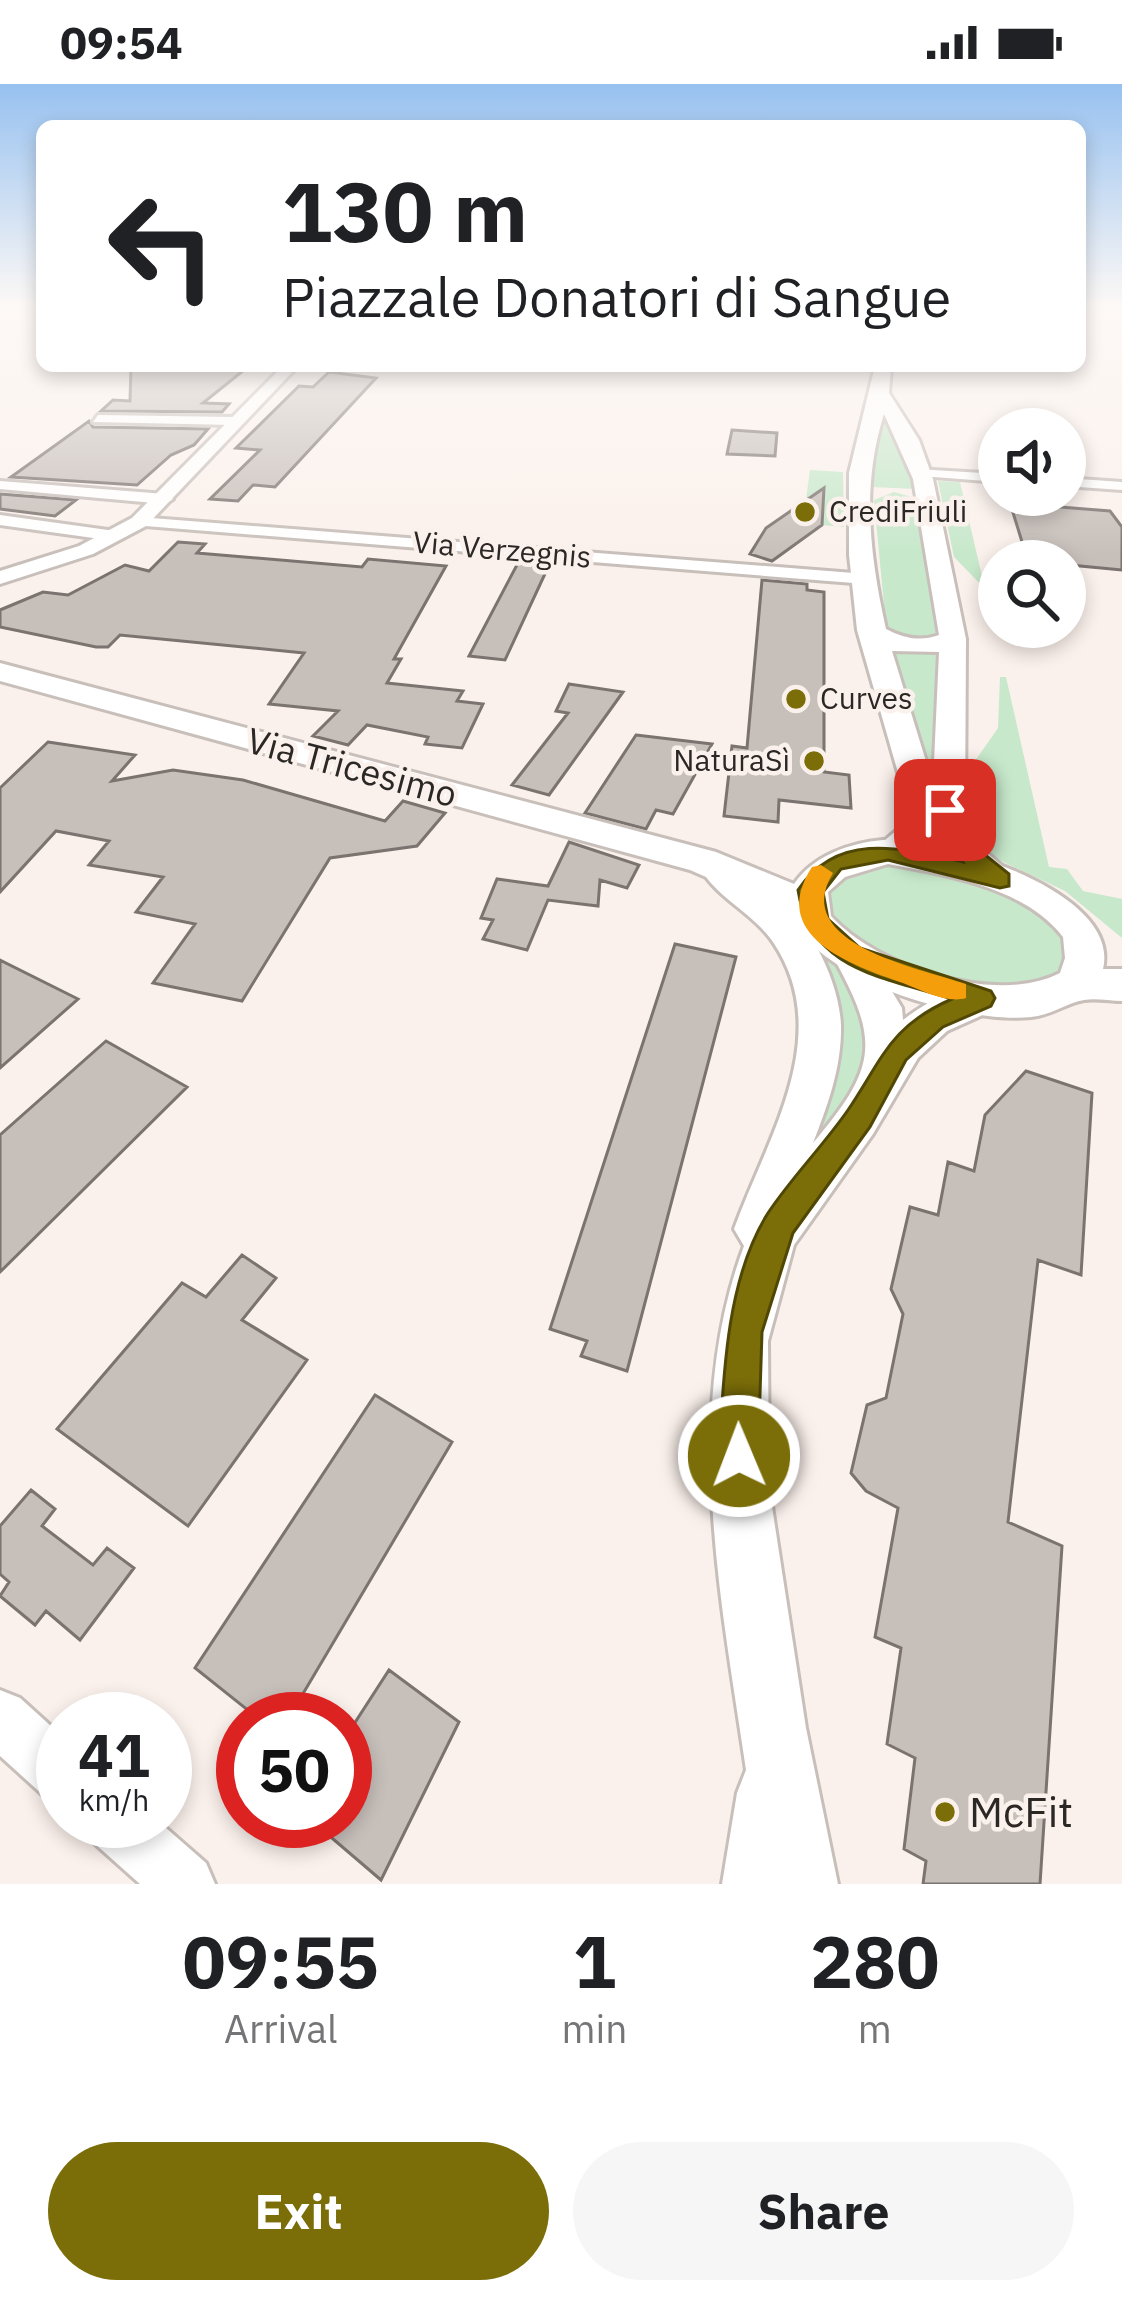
<!DOCTYPE html>
<meta charset="utf-8">
<style>
body{margin:0;font-family:"IBM Plex Sans",sans-serif;background:#f6f6f6;color:#202124;height:100vh;display:flex;flex-direction:column;font-size:45px;white-space:nowrap}
*{box-sizing:border-box;margin:0}
p{font-size:39px;color:#757577}
.icon{flex:none;width:66px;height:66px;fill:none;stroke:currentColor;stroke-width:2;stroke-linecap:round;stroke-linejoin:round}
.map{position:relative;height:1800px;overflow:hidden}
.sheet{display:flex;flex-direction:column;background:#fff;flex:1}
.sheet>*{flex:none}
.hud{position:absolute;left:36px;top:36px;width:1050px;height:252px;border-radius:18px;box-shadow:0 6px 18px #0003;background:#fff;color:#202124;overflow:hidden}
.controls{position:absolute;left:978px;top:324px;display:grid;gap:24px}
.controls a{display:grid;place-items:center;width:108px;height:108px;border-radius:50%;background:#fff;box-shadow:0 6px 18px #0003;font-size:60px}
.speed{position:absolute;left:36px;top:1608px;display:flex;gap:24px;font-size:60px;font-weight:700;text-align:center}
.speed>*{display:grid;place-content:center;width:156px;height:156px;border-radius:50%;background:#fff;box-shadow:0 6px 18px #0003;line-height:1}
.speed small{font-size:30px;font-weight:400}
.speed .limit{border:18px solid #d22;background:#fff;color:#111}
.pin{position:absolute;display:grid;place-items:center;width:102px;height:102px;color:#fff;margin:-51px;border-radius:24px;box-shadow:0 6px 18px #0006}
.me{position:absolute;width:132px;margin:-66px;rotate:359deg;stroke-linejoin:round;filter:drop-shadow(0 0 9px #0008)}
.turn{display:flex;align-items:center;gap:42px;height:252px;padding:0 48px;font-size:54px}
.turn .icon{width:156px;height:156px;stroke-width:2.5}
.turn b{display:block;font-size:84px;line-height:102px}
.eta{display:flex;justify-content:space-evenly;align-items:center;height:204px;text-align:center}
.eta b{font-size:72px;font-weight:700;line-height:84px}
.button{display:flex;gap:24px;margin-top:auto;padding:24px 48px}
.button a{flex:1;height:138px;border-radius:72px;background:#7b6d08;color:#fff;font-size:48px;font-weight:700;line-height:138px;text-align:center}
.button a+a{background:#f6f6f6;color:#202124}
.status{display:flex;justify-content:space-between;align-items:center;height:84px;padding:0 60px;background:#fff;direction:ltr}
.status svg{height:33px;fill:currentColor}
.map>svg:first-child{display:block}
.green{fill:#c7e8cb}
.building{fill:#c7bfba;stroke:#7b736f;stroke-width:3}
.lines{fill:none;stroke-linecap:round;stroke-linejoin:round}
.minor-casing{stroke:#c8bfba;stroke-width:6}
.tertiary-casing{stroke:#c8bfba;stroke-width:6}
.secondary-casing{stroke:#c8bfba;stroke-width:6}
.primary-casing{stroke:#c8bfba;stroke-width:6}
.minor{fill:#fff;fill-rule:evenodd}
.tertiary{fill:#fff;fill-rule:evenodd}
.secondary{fill:#fff;fill-rule:evenodd}
.primary{fill:#fff;fill-rule:evenodd}
.route{fill:#7b6d08;stroke:#504705;stroke-width:3}
.slow{fill:#f59e0b}
.poi-dot{fill:#7b6d08;stroke:#fbf1ec;stroke-width:4.5}
.labels{text-anchor:middle;stroke-width:9;stroke-linejoin:round;paint-order:stroke}
.far-poi-label{font-size:30px;fill:#2a2725;stroke:#fbf1ec;text-anchor:start}
.far-street-label{font-size:30px;fill:#2a2725;stroke:#fbf1ec}
.street-label{font-size:36px;fill:#2a2725;stroke:#fbf1ec}
.near-poi-label{font-size:42px;fill:#2a2725;stroke:#fbf1ec;text-anchor:start}
</style>
<div class="status"><b>09:54</b><svg viewBox="0 0 49 12"><path d="M0 12V9h3v3zM5 12V6h3v6zM10 12V3h3v9zM15 12V0h3v12zM26 1h20v11H26zM47 4h2v5h-2z"/></svg></div>
<div class="map">
<svg width="1122" height="1800" viewBox="0 0 1122 1800">
<rect width="100%" height="100%" fill="#fbf1ec"/>
<path class="green" d="M884 329 916 405 872 403 870 386Z
M810 386 843 388 844 443 822 441 824 405 806 416Z
M938 397 960 398 985 505 954 473Z
M894 408 918 415 940 548C925 561 899 556 886 542L874 416Z
M888 562 943 568 930 692Z
M1000 593H1006L1049 783 1067 785 1083 807 1122 815V854L1065 807 999 776 973 753 968 687 998 644Z
M884 779C929 787 1065 809 1066 867 1066 879 1060 893 1048 897 986 921 879 871 830 837L824 814 833 794Z
M821 864 846 887 871 963 846 1017 813 1056 814 866Z"/>
<path class="building" d="M131 282H249L203 319 229 320 222 328 101 327 113 316 130 317Z
M329 288 376 294 275 403 253 401 238 417 210 415 260 366 236 364 299 302 313 303Z
M89 337 93 343 208 345 194 361 171 371 137 401 11 393Z
M732 346 777 349 775 372 727 370Z
M824 404 822 441 772 477 750 470 766 444Z
M0 410 76 416 55 432 0 425Z
M1010 419 1110 427 1122 443V486L1028 477Z
M178 458 205 460 197 469 362 483 368 475 446 482 394 575H401L387 599 463 607 457 617 483 620 462 664 425 660 428 653 367 641 348 661 313 652 338 627 269 620 304 569 120 551 108 563H96L0 543V526L43 508 68 511 125 481 149 487Z
M519 477 550 479 505 576 469 572Z
M762 496 807 500V506L824 508V688L849 691 851 724 779 716 778 738 724 732 732 662 747 664Z
M569 600 623 608 549 711 512 701 568 629 556 627Z
M636 651 712 660 673 730 656 726 646 745 585 729Z
M48 658 135 671 112 697 173 686 243 696 385 737 403 717 445 729 417 762 330 774 242 917 153 899 195 840 136 828 163 793 89 781 109 757 56 747 0 808V704Z
M569 758 639 781 627 804 600 796 598 822 548 816 527 866 483 855 493 836 481 834 497 795 548 802Z
M675 860 736 873 627 1287 581 1272 587 1257 550 1245Z
M0 876 78 915 0 984Z
M106 957 187 1003 0 1188V1051Z
M1026 987 1092 1009 1081 1191 1038 1176 1008 1438 1062 1462 1040 1800H923L926 1777 904 1765 915 1674 887 1660 901 1564 875 1553 898 1424 866 1407 851 1389 867 1321 886 1314 903 1230 891 1205 910 1123 938 1131 948 1078 974 1087 985 1031Z
M242 1171 276 1194 242 1236 307 1276 188 1442 57 1345 182 1199 206 1213Z
M375 1311 452 1358 288 1635H259L195 1584Z
M31 1406 55 1425 42 1442 93 1481 107 1464 134 1484 80 1556 46 1527 35 1541 0 1512 9 1498 0 1490V1442Z
M389 1586 459 1638 381 1796 312 1737H345V1654Z"/>
<g class="lines">
<g class="minor-casing">
<path id="minor" d="M98 331 233 333 240 337 233 341 93 338Z
M916 385 999 390V398L921 392 916 391Z
M1065 394 1122 398V406L1065 402Z
M0 397 165 410 173 415 165 420 0 405Z
M0 431 115 447 123 452 115 457 0 441Z
M139 433 866 490 874 495 866 500 133 441 131 438Z"/>
</g>
<g class="tertiary-casing">
<path id="tertiary" d="M283 282H298L146 442 93 470 0 500V487L79 462 132 434Z
M0 1606 20 1614 63 1653V1719L43 1711 0 1672Z
M85 1737H158L206 1779 215 1800H140L93 1758Z"/>
</g>
<g class="secondary-casing">
<path id="secondary" d="M875 282H891L889 309 919 356 933 395 966 555 965 736 977 760 1018 796 1000 808 952 775 933 739 916 767 888 779 871 768 897 746 905 713 857 546 849 471V389ZM884 330 913 395 939 551C920 558 903 554 886 545 870 472 861 402 884 330ZM892 567 939 568 933 700Z
M719 775C783 793 838 877 841 941 842 982 828 1021 813 1059 877 983 881 958 832 871L838 861H864L902 924 903 936C927 918 966 894 996 903L1002 914 996 925 947 947 918 974 873 1050 794 1161 768 1257 769 1403 806 1644 838 1800H722L737 1709 746 1686C721 1515 682 1328 744 1162L734 1145C767 1054 836 951 773 858 754 830 718 814 702 787Z"/>
</g>
<g class="primary-casing">
<path id="primary" d="M0 579 716 768 794 800C813 772 849 759 883 756 939 753 1122 806 1103 885H1122V917C1110 917 1096 914 1084 916 1066 919 1050 932 1031 933 965 940 816 897 791 830L690 786 0 597ZM888 780C947 791 1024 803 1063 853L1065 874 1060 889C996 922 877 883 831 832L828 808 845 793Z"/>
</g>
<use href="#minor" class="minor"/>
<use href="#tertiary" class="tertiary"/>
<use href="#secondary" class="secondary"/>
<use href="#primary" class="primary"/>
</g>
<linearGradient id="sky" x2="0" y2="1"><stop stop-color="#97c1f0"/><stop offset="0.47" stop-color="#fdf9f6"/><stop offset="1" stop-color="#fdf9f6" stop-opacity="0"/></linearGradient>
<rect width="1122" height="472" fill="url(#sky)"/>
<path class="route" d="M945 718 953 721 974 762 1009 790V802L1000 804 888 776 841 785 823 808 828 835 860 864 991 907 995 914 991 922 943 943 906 976 870 1043 793 1149 762 1248 758 1372 752 1385 739 1391 725 1385 719 1372C723 1296 726 1195 768 1129 792 1093 823 1062 848 1026 883 974 890 942 952 915 885 893 810 887 798 806 838 746 902 764 963 778L934 726Z"/>
<path class="slow" d="M821 781 833 789C789 860 920 884 966 900V914C947 920 921 906 903 899 851 881 767 852 812 783Z"/>
<g class="poi-dot">
<circle cx="805" cy="428" r="12"/>
<circle cx="796" cy="615" r="12"/>
<circle cx="814" cy="677" r="12"/>
<circle cx="945" cy="1728" r="12"/>
</g>
<g class="labels">
<g class="far-poi-label">
<text x="829" y="438">CrediFriuli</text>
<text x="820" y="625">Curves</text>
<text x="790" y="687" text-anchor="end">NaturaSì</text>
</g>
<g class="far-street-label">
<text transform="translate(502 466) rotate(5)" y="10">Via Verzegnis</text>
</g>
<g class="street-label">
<text transform="translate(352 683) rotate(15)" y="13">Via Tricesimo</text>
</g>
<g class="near-poi-label">
<text x="969" y="1743">McFit</text>
</g>
</g>
</svg>
<div class="controls">
<a><svg class="icon" aria-label="sound" viewBox="0 0 24 24"><path d="M4 9h4l5-4v14l-5-4H4zM17 9q2 3 0 6"/></svg></a>
<a><svg class="icon" aria-label="search" viewBox="0 0 24 24"><circle cx="10" cy="10" r="6"/><path d="M15 15l6 6"/></svg></a>
</div>
<div class="speed"><div>41<small>km/h</small></div><div class="limit">50</div></div>
<div class="pin" style="left:945px;top:726px;background:#d93025"><svg class="icon" aria-label="arrive" viewBox="0 0 24 24"><path d="M6 21V4h12l-3 4 3 4H6"/></svg></div>
<svg class="me" style="left:739px;top:1372px" viewBox="-20 -20 40 40"><circle r="17" fill="#7b6d08" stroke="#fff" stroke-width="3"/><path d="M0-11L8 9 0 5-8 9z" fill="#fff"/></svg>
<div class="hud">
<div class="turn"><svg class="icon" aria-label="left" viewBox="0 0 24 24"><path d="M17 20v-9H6M10 6l-5 5 5 5"/></svg><div><b>130 m</b>Piazzale Donatori di Sangue</div></div>
</div>
</div>
<section class="sheet">
<div class="eta">
<div><b>09:55</b><p>Arrival</p></div>
<div><b>1</b><p>min</p></div>
<div><b>280</b><p>m</p></div>
</div>
<div class="button"><a>Exit</a><a>Share</a></div>
</section>
